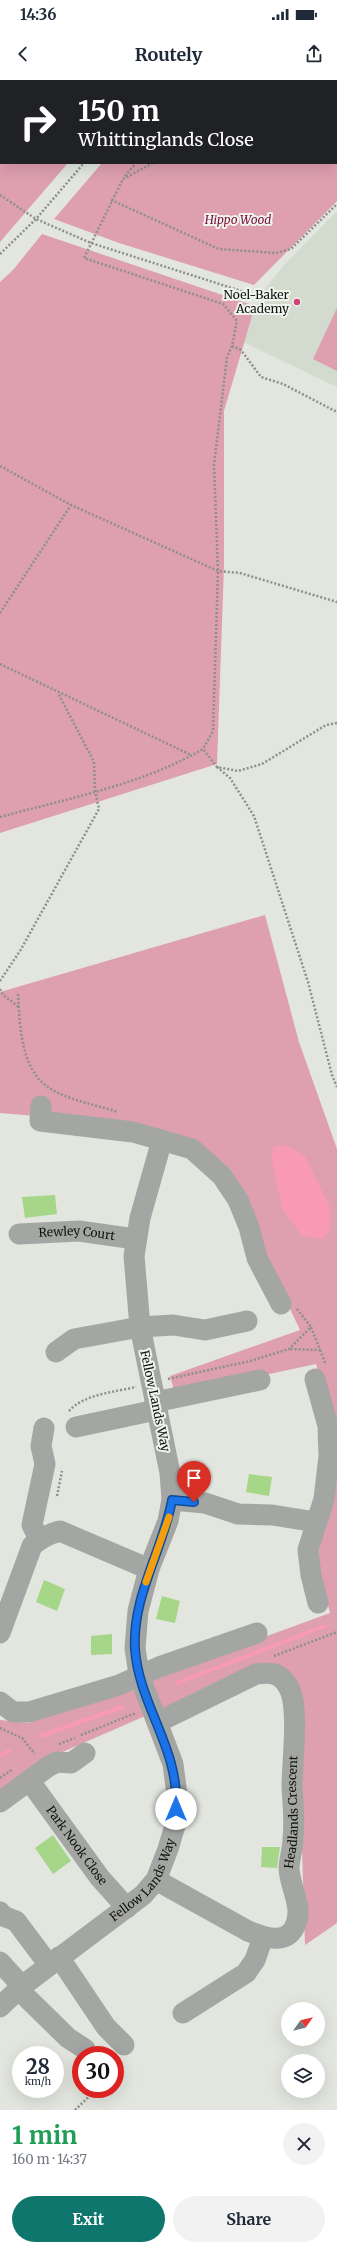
<!DOCTYPE html>
<meta charset="utf-8">
<style>
body{margin:0;font-family:Merriweather,serif;background:#f2f2f3;color:#1f2937;height:100vh;display:flex;flex-direction:column;font-size:15px;white-space:nowrap}
*{box-sizing:border-box;margin:0}
p{font-size:13px;color:#747a83}
.icon{flex:none;width:22px;height:22px;fill:none;stroke:currentColor;stroke-width:2;stroke-linecap:round;stroke-linejoin:round}
.map{position:relative;height:2030px;overflow:hidden}
.sheet{display:flex;flex-direction:column;background:#fff;flex:1}
.sheet>*{flex:none}
.hud{position:absolute;left:0px;top:0px;width:337px;height:84px;box-shadow:0 4px 16px #0002;background:#202124;color:#fff;overflow:hidden}
.needle{width:26px;rotate:56deg}
.buttons{position:absolute;left:281px;top:1922px;display:grid;gap:8px}
.buttons a{display:grid;place-items:center;width:44px;height:44px;border-radius:50%;background:#fff;box-shadow:0 4px 16px #0002;font-size:20px}
.speed{position:absolute;left:12px;top:1966px;display:flex;gap:8px;font-size:20px;font-weight:700;text-align:center}
.speed>*{display:grid;place-content:center;width:52px;height:52px;border-radius:50%;background:#fff;box-shadow:0 4px 16px #0002;line-height:1}
.speed small{font-size:10px;font-weight:400}
.speed .limit{border:6px solid #d22;background:#fff;color:#111}
.pin{position:absolute;display:grid;place-items:center;width:34px;height:34px;color:#fff;margin:-41px -17px;border-radius:50% 50% 50% 0;rotate:-45deg;box-shadow:0 0 4px #0007}
.pin .icon{rotate:45deg}
.me{position:absolute;width:44px;margin:-22px;rotate:0deg;stroke-linejoin:round;filter:drop-shadow(0 0 3px #0008)}
.turn{display:flex;align-items:center;gap:14px;height:84px;padding:0 12px;font-size:18px}
.turn .icon{width:52px;height:52px;stroke-width:2.5}
.turn b{display:block;font-size:28px;line-height:34px}
.round{display:grid;place-items:center;flex:none;width:42px;height:42px;border-radius:21px;background:#f2f2f3}
.summary{display:flex;align-items:center;justify-content:space-between;height:68px;padding:0 12px}
h1{font-size:24px;font-weight:700;line-height:30px;color:#1e9e55}
.button{display:flex;gap:8px;margin-top:auto;padding:8px 12px}
.button a{flex:1;height:46px;border-radius:24px;background:#0f766e;color:#fff;font-size:16px;font-weight:700;line-height:46px;text-align:center}
.button a+a{background:#f2f2f3;color:#1f2937}
.status{display:flex;justify-content:space-between;align-items:center;height:28px;padding:0 20px;background:#fff;direction:ltr}
.status svg{height:11px;fill:currentColor}
header{display:flex;justify-content:space-between;align-items:center;height:52px;padding:0 12px;background:#fff;font-size:18px;font-weight:700}
.map>svg:first-child{display:block}
.built{fill:#d2dbcd}
.green{fill:#de9faf}
.water{fill:#f89ab4}
.lines{fill:none;stroke-linecap:round;stroke-linejoin:round}
.stream{stroke:#f89ab4;stroke-width:4}
.building{fill:#a6d688}
.path{stroke:#8d908a;stroke-width:2.5;stroke-dasharray:2 2;stroke-linecap:butt}
.minor{stroke:#a4a6a3;stroke-width:21}
.route-casing{stroke:#114b97;stroke-width:10}
.route{stroke:#1a73e8;stroke-width:7}
.slow{stroke:#f59e0b;stroke-width:7}
.poi-dot{fill:#cf4375;stroke:#eff4ec;stroke-width:1.5}
.labels{text-anchor:middle;stroke-width:4;stroke-linejoin:round;paint-order:stroke}
.park-label{font-size:12px;font-style:italic;fill:#811341;stroke:#eff4ec}
.poi-label{font-size:12px;fill:#111310;stroke:#eff4ec;text-anchor:end}
.street-label{font-size:12px;fill:#111310;stroke:#eff4ec}
</style>
<div class="status"><b>14:36</b><svg viewBox="0 0 49 12"><path d="M0 12V9h3v3zM5 12V6h3v6zM10 12V3h3v9zM15 12V0h3v12zM26 1h20v11H26zM47 4h2v5h-2z"/></svg></div>
<header><svg class="icon" aria-label="back" viewBox="0 0 24 24"><path d="M15 5l-7 7 7 7"/></svg>Routely<svg class="icon" aria-label="share" viewBox="0 0 24 24"><path d="M12 15V3M7 8l5-5 5 5M5 13v7h14v-7"/></svg></header>
<div class="map">
<svg width="337" height="2030" viewBox="0 0 337 2030">
<rect width="100%" height="100%" fill="#e2e6df"/>
<path class="built" d="M337 131V307L243 262 252 233 265 209 285 184Z"/>
<path class="green" d="M0 0H133L1 1V83H68L0 162Z
M173 0H337V121L254 205 119 163 54 139 102 83H336V1Z
M42 154 255 226 224 331V486L217 684 0 753V202L13 190Z
M337 228V291L313 279Z
M265 835 299 962 337 1069V1843L305 1865 297 1604 267 1583 58 1674 0 1717V1640L28 1643 330 1533 317 1480 334 1401 335 1350 316 1284 175 1314 170 1296 300 1250 266 1178 229 1091 95 1041 0 1033V912Z"/>
<path class="water" d="M287 1065 305 1076 330 1127V1150L322 1159 302 1156 282 1129 272 1081 273 1067Z"/>
<g class="lines">
<path class="stream" d="M177 1603 325 1546
M41 1656 122 1627
M0 1676 9 1671"/>
</g>
<path class="building" d="M55 1115 57 1134 25 1138 22 1117Z
M249 1394 272 1397 269 1416 246 1412Z
M44 1500 65 1509 57 1531 36 1522Z
M162 1516 180 1521 175 1543 156 1539Z
M112 1554V1574L91 1575V1556Z
M53 1755 71 1781 53 1794 35 1768Z
M262 1767H280L277 1788 261 1787Z"/>
<g class="lines">
<path class="path" d="M153 1V0
M204 1 205 0
M240 1 241 0
M153 83 123 99 84 178 223 224 237 241 232 266 227 277 214 385 218 491 213 651 203 669
M125 96 136 83
M0 115 36 139 91 163 260 217
M111 120 219 169 276 173 291 169 337 124
M0 174 36 139 84 83
M232 266 241 270 261 297 283 304 337 332
M0 386 71 425 218 491 240 493 337 522
M0 533 71 425
M0 584 191 675
M217 687 230 698 254 736 308 902 332 995 337 1007
M0 737C66 719 144 704 203 669L217 687 238 691 262 684 326 645 337 643
M0 901 20 871 99 729 95 711 94 682 58 613
M0 909 3 915 19 927
M18 914C20 945 20 991 51 1009 71 1021 97 1025 118 1032
M297 1229 311 1247
M320 1270 326 1285
M168 1299 250 1281 289 1269 311 1247 320 1270 289 1269
M69 1331C84 1314 115 1312 136 1307
M57 1416 62 1391
M274 1576 337 1552
M0 1648 22 1658 35 1674
M81 1655 136 1633
M59 1664 75 1658
M0 1698 13 1689
M75 2030 97 2009"/>
<g class="minor">
<path d="M41 1026 40 1041 133 1052 192 1069 222 1096 238 1120 249 1147 257 1178 281 1224"/>
<path id="s1" d="M19 1154 79 1151 135 1159"/>
<path d="M56 1272 74 1259 140 1247 173 1245 205 1250 247 1241"/>
<path d="M315 1299 328 1346 329 1376 324 1419 308 1470 311 1495 318 1523"/>
<path d="M155 1322 260 1300"/>
<path d="M76 1347 156 1330"/>
<path d="M172 1420 205 1423 238 1434 272 1435 316 1442"/>
<path d="M39 1459 32 1445 45 1384 41 1366 44 1348"/>
<path d="M0 1553 32 1466C40 1458 49 1454 60 1451L149 1489"/>
<path d="M0 1622 13 1632H29L119 1605 159 1587 257 1553"/>
<path id="s2" d="M29 1700 100 1798 127 1828"/>
<path d="M0 1722 49 1686 57 1682 71 1683 85 1673"/>
<path id="s3" d="M156 1800 248 1851C262 1856 284 1866 294 1848 305 1829 290 1808 289 1789 289 1779 293 1769 293 1759 295 1741 293 1725 292 1707 292 1683 299 1631 290 1610 282 1593 273 1592 256 1594L158 1642"/>
<path d="M0 1832 3 1836 16 1841 49 1885"/>
<path d="M59 1877 106 1947 124 1965"/>
<path d="M0 1882 22 1906"/>
<path d="M18 1909 68 1958 85 1969"/>
<path id="s4" d="M0 1927 22 1906 143 1815 156 1800 168 1769 176 1742 177 1715 173 1684 139 1595 135 1568 138 1531 149 1489 168 1441 172 1420 170 1393 140 1247 134 1176 140 1138 162 1060"/>
<path d="M183 1933 246 1893 255 1880 263 1857"/>
</g>
</g>
<g class="lines">
<g class="route-casing">
<path id="route" d="M176 1729C180 1669 139 1626 135 1569 132 1516 163 1470 172 1420L194 1422"/>
</g>
<use href="#route" class="route"/>
<path class="slow" d="M146 1502 169 1437"/>
</g>
<circle class="poi-dot" cx="297" cy="222" r="4"/>
<g class="labels">
<g class="park-label">
<text x="238" y="144">Hippo Wood</text>
</g>
<g class="poi-label">
<text x="289" y="219">Noel-Baker<tspan x="289" dy="14">Academy</tspan></text>
</g>
<g class="street-label">
<text dy="4" stroke="none"><textPath href="#s1" startOffset="58">Rewley Court</textPath></text>
<text transform="translate(155 1321) rotate(78)" y="4">Fellow Lands Way</text>
<text dy="4" stroke="none"><textPath href="#s3" startOffset="274">Headlands Crescent</textPath></text>
<text dy="4" stroke="none"><textPath href="#s2" startOffset="81">Park Nook Close</textPath></text>
<text dy="4" stroke="none"><textPath href="#s4" startOffset="194">Fellow Lands Way</textPath></text>
</g>
</g>
</svg>
<div class="buttons">
<a><svg class="needle" viewBox="-14 -14 28 28"><path d="M0-13l5 13h-10z" fill="#e53935"/><path d="M0 13l5-13h-10z" fill="#747a83"/></svg></a>
<a><svg class="icon" aria-label="layers" viewBox="0 0 24 24"><path d="M12 4l9 5-9 5-9-5zM3 14l9 5 9-5"/></svg></a>
</div>
<div class="speed"><div>28<small>km/h</small></div><div class="limit">30</div></div>
<div class="pin" style="left:194px;top:1422px;background:#d93025"><svg class="icon" aria-label="arrive" viewBox="0 0 24 24"><path d="M6 21V4h12l-3 4 3 4H6"/></svg></div>
<svg class="me" style="left:176px;top:1729px" viewBox="-20 -20 40 40"><circle r="19" fill="#fff"/><path d="M0-13L10 11 0 6-10 11z" fill="#1a73e8"/></svg>
<div class="hud">
<div class="turn"><svg class="icon" aria-label="right" viewBox="0 0 24 24"><path d="M7 20v-9h11M14 6l5 5-5 5"/></svg><div><b>150 m</b>Whittinglands Close</div></div>
</div>
</div>
<section class="sheet">
<div class="summary"><div><h1>1 min</h1><p>160 m · 14:37</p></div><a class="round"><svg class="icon" aria-label="close" viewBox="0 0 24 24"><path d="M6 6l12 12M18 6L6 18"/></svg></a></div>
<div class="button"><a>Exit</a><a>Share</a></div>
</section>
